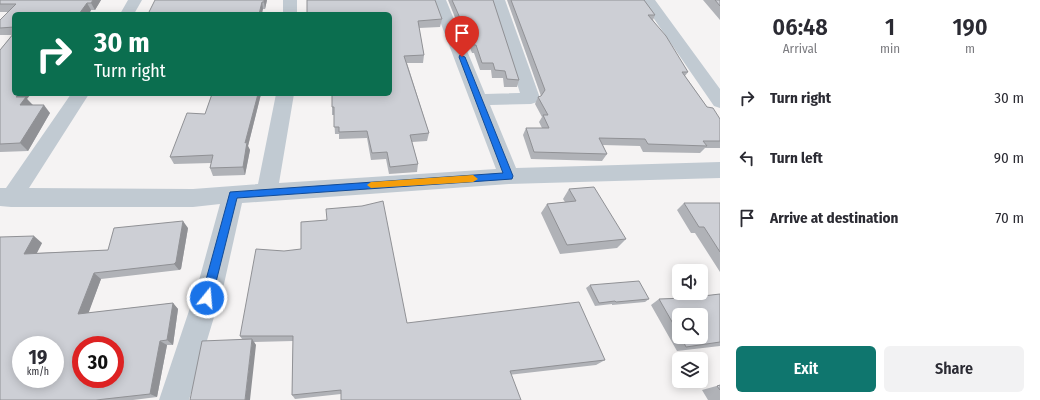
<!DOCTYPE html>
<style>
body{margin:0;font-family:"Fira Sans Condensed",sans-serif;background:#f2f2f3;color:#2b2b33;height:100vh;display:flex;flex-direction:column;font-size:15px;white-space:nowrap}
*{box-sizing:border-box;margin:0}
p{font-size:13px;color:#7c7c81}
.icon{flex:none;width:22px;height:22px;fill:none;stroke:currentColor;stroke-width:2;stroke-linecap:round;stroke-linejoin:round}
.map{position:relative;flex:1;overflow:hidden}
.panel{display:flex;flex-direction:column;background:#fff;width:320px}
.panel>*{flex:none}
.banner{position:absolute;left:12px;top:12px;width:380px;height:84px;border-radius:6px;box-shadow:0 2px 10px #0003;background:#0b6e4f;color:#fff;overflow:hidden}
.tools{position:absolute;left:672px;top:264px;display:grid;gap:8px}
.tools a{display:grid;place-items:center;width:36px;height:36px;border-radius:6px;background:#fff;box-shadow:0 2px 10px #0003;font-size:20px}
.speed{position:absolute;left:12px;top:336px;display:flex;gap:8px;font-size:20px;font-weight:700;text-align:center}
.speed>*{display:grid;place-content:center;width:52px;height:52px;border-radius:50%;background:#fff;box-shadow:0 2px 10px #0003;line-height:1}
.speed small{font-size:10px;font-weight:400}
.speed .limit{border:6px solid #d22;background:#fff;color:#111}
.pin{position:absolute;display:grid;place-items:center;width:34px;height:34px;color:#fff;margin:-41px -17px;border-radius:50% 50% 50% 0;rotate:-45deg;box-shadow:0 0 4px #0007}
.pin .icon{rotate:45deg}
.me{position:absolute;width:44px;margin:-22px;rotate:17deg;stroke-linejoin:round;filter:drop-shadow(0 0 3px #0008)}
.turn{display:flex;align-items:center;gap:14px;height:84px;padding:0 16px;font-size:18px}
.turn .icon{width:52px;height:52px;stroke-width:2.5}
.turn b{display:block;font-size:28px;line-height:34px}
.eta{display:flex;justify-content:space-evenly;align-items:center;height:68px;text-align:center}
.eta b{font-size:24px;font-weight:600;line-height:28px}
.cta{display:flex;gap:8px;margin-top:auto;padding:8px 16px}
.cta a{flex:1;height:46px;border-radius:6px;background:#0f766e;color:#fff;font-size:16px;font-weight:600;line-height:46px;text-align:center}
.cta a+a{background:#f2f2f3;color:#2b2b33}
ul{padding:0;list-style:none}
li{display:flex;align-items:center;gap:12px;height:60px;padding:0 16px}
li div{flex:1}
li b{display:block;font-size:15px}
li em{font-style:normal}
main{display:flex;flex:1;min-height:0}
.map>svg:first-child{display:block}
.lines{fill:none;stroke-linecap:round;stroke-linejoin:round}
.minor{fill:#c1cad2;fill-rule:evenodd}
.wall{fill:#b0b2b7;fill-rule:evenodd}
.shaded-wall{fill:#909195}
.building{fill:#cdcfd5;stroke:#909195;fill-rule:evenodd}
.route{fill:#1a73e8;stroke:#114b97}
.slow{fill:#f59e0b}
</style>
<main>
<div class="map">
<svg width="720" height="400" viewBox="0 0 720 400">
<rect width="100%" height="100%" fill="#f5f3f3"/>
<g class="lines">
<path class="minor" d="M128 0H142L134 14H120Z
M283 0H297V14H283Z
M432 0H446L485 94 520 93 491 0H505L540 98 537 102 531 104 490 105 516 168 720 162V178L509 184 242 203 224 284 189 400H159L198 284 220 204 193 207H11L0 206V188H6L71 94H89L29 188 193 189 258 184 276 94H294L279 183 496 169Z
M641 0H655L720 89V108L714 106Z"/>
</g>
<path class="wall" d="M0 0H101L95 10H91L89 14H14V94L27 99 32 105 50 113 28 151 0 152V50L12 35H0V20L8 12H0Z
M155 0H267L265 9H263Z
M448 0H493L519 80 517 87H504L503 78H492L491 70H480L474 53H472L468 43H467L460 25H458Z
M507 0H644L655 15 653 20 688 72 685 76 707 107 720 119V148H705L700 153 643 152 640 146 603 145 607 154 602 161 531 159 523 135 526 128H542L539 122 542 117 535 104 538 97 541 96Z
M703 0H720V20Z
M390 14 442 19 440 27 419 28 424 55 423 63H407L429 133 427 141 412 142 418 164 417 172 389 174 386 159 371 160 367 138 339 139V134H335L334 115H332V107L390 94Z
M212 94H261L248 146 250 150 245 175 213 176 210 168 211 163 174 164 170 157 205 114Z
M569 189 626 239 617 248 560 254 541 213 547 204 565 202 563 199Z
M684 203H720V272L695 233H691L677 210Z
M188 228 181 269 179 270 101 279 88 313 173 303 178 309 173 345H167L157 397 133 400H0V237L42 243 37 253 108 250Z
M590 285 649 299 645 302 612 305V304L595 306 586 288Z
M720 294V346L677 351 651 305 659 299 686 298ZM679 315 701 337H679Z
M407 323 605 360 596 365 341 394 295 399 292 395 293 341 254 342 256 345 242 339 240 336Z
M720 385V400H708L702 390Z"/>
<path class="shaded-wall" d="M93 0H101L95 10 91 3Z
M264 0H267L265 9 264 2Z
M262 2 263 9 262 14H259Z
M87 3 91 10 89 14H79Z
M19 94H31L27 99 33 105 27 113 20 105 16 97Z
M258 94H261L248 146 250 150 245 175 243 167 245 143Z
M44 105 50 113 28 151 20 143Z
M183 221 188 228 181 269 179 270 174 264Z
M34 236 42 243 33 260 24 254Z
M94 273 101 279 86 320 78 314Z
M173 303 178 309 173 345 167 340Z
M252 339 256 345 250 400H245Z
M160 341 167 345 157 397 150 394Z"/>
<path class="building" d="M0 0H93L91 3H87L79 14H14V27L0 28V20L16 4H0Z
M155 0H264V2H262L259 14H148Z
M307 0H435L442 19 418 21 424 55 404 56 429 133 410 135 418 164 390 167 387 152 372 153 367 131 339 132V127H334V107H332V94H390V84H391L390 79V14H307Z
M452 0H493L519 80 507 79 505 71 495 70 493 63H482L476 45H474L470 35H469L462 18H460Z
M511 0H644L655 15H648L666 36 688 72H682L707 107 713 108 720 119V141H703L707 146 648 144 645 139 599 138 607 154 534 152 526 128H549L543 115H548L538 97 541 96 545 90Z
M715 0H720V6Z
M14 33V94H19L16 97H26L20 105H44L20 143 0 144V50Z
M212 94H258L245 143 247 142 243 167 210 168 213 155 170 157 187 113 205 114Z
M594 187 626 239 567 245 547 204 576 201 569 189Z
M383 201 407 323 579 302 605 360 510 371 521 400H341V390L292 395 293 336H240L256 249 284 251 301 249V222L327 220 326 209 362 206Z
M684 203H720V252L704 227H699Z
M183 221 176 262 174 264 94 273 78 314 173 303 167 340 160 341 150 394 96 400H0V237L34 236 24 254 108 250 114 228ZM21 345H55V379H21ZM81 345H115V379H81Z
M639 281 649 299 616 302 615 301 599 303 590 285Z
M720 294V342L686 347 681 337H701V315H679V334L659 299 686 298Z
M252 339 245 400H190L202 341Z
M720 385V390L717 386Z"/>
<path class="route" d="M460 55 465 57 513 176 512 179 237 198 211 302 207 303 203 302 201 298 230 192 503 173 459 57Z"/>
<path class="slow" d="M473 175 478 179 473 182 371 188 367 185 371 182Z"/>
</svg>
<div class="tools">
<a><svg class="icon" aria-label="sound" viewBox="0 0 24 24"><path d="M4 9h4l5-4v14l-5-4H4zM17 9q2 3 0 6"/></svg></a>
<a><svg class="icon" aria-label="search" viewBox="0 0 24 24"><circle cx="10" cy="10" r="6"/><path d="M15 15l6 6"/></svg></a>
<a><svg class="icon" aria-label="layers" viewBox="0 0 24 24"><path d="M12 4l9 5-9 5-9-5zM3 14l9 5 9-5"/></svg></a>
</div>
<div class="speed"><div>19<small>km/h</small></div><div class="limit">30</div></div>
<div class="pin" style="left:462px;top:57px;background:#d93025"><svg class="icon" aria-label="arrive" viewBox="0 0 24 24"><path d="M6 21V4h12l-3 4 3 4H6"/></svg></div>
<svg class="me" style="left:207px;top:298px" viewBox="-20 -20 40 40"><circle r="17" fill="#1a73e8" stroke="#fff" stroke-width="3"/><path d="M0-11L8 9 0 5-8 9z" fill="#fff"/></svg>
<div class="banner">
<div class="turn"><svg class="icon" aria-label="right" viewBox="0 0 24 24"><path d="M7 20v-9h11M14 6l5 5-5 5"/></svg><div><b>30 m</b>Turn right</div></div>
</div>
</div>
<section class="panel">
<div class="eta">
<div><b>06:48</b><p>Arrival</p></div>
<div><b>1</b><p>min</p></div>
<div><b>190</b><p>m</p></div>
</div>
<ul>
<li><svg class="icon" aria-label="right" viewBox="0 0 24 24"><path d="M7 20v-9h11M14 6l5 5-5 5"/></svg><div><b>Turn right</b></div><em>30 m</em></li>
<li><svg class="icon" aria-label="left" viewBox="0 0 24 24"><path d="M17 20v-9H6M10 6l-5 5 5 5"/></svg><div><b>Turn left</b></div><em>90 m</em></li>
<li><svg class="icon" aria-label="arrive" viewBox="0 0 24 24"><path d="M6 21V4h12l-3 4 3 4H6"/></svg><div><b>Arrive at destination</b></div><em>70 m</em></li>
</ul>
<div class="cta"><a>Exit</a><a>Share</a></div>
</section>
</main>
